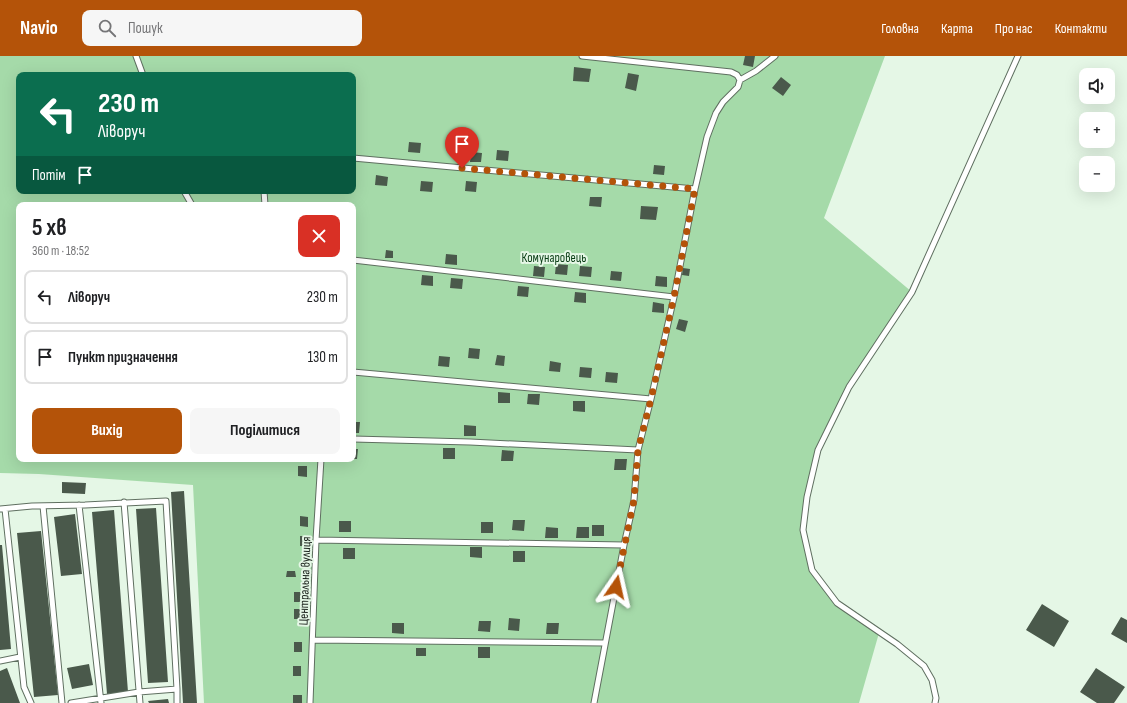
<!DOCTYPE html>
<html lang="uk">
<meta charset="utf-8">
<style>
body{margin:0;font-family:"Sofia Sans Condensed",sans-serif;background:#f6f6f6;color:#202124;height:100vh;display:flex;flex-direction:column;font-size:15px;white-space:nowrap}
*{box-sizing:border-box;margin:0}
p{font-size:13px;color:#757577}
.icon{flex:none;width:22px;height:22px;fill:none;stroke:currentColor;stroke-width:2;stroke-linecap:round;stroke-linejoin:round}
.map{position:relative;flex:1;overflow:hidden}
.side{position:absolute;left:16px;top:146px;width:340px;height:260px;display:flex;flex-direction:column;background:#fff;border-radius:8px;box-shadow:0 4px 16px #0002}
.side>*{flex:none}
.top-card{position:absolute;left:16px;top:16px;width:340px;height:122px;border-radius:8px;box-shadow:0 4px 16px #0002;background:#0b6e4f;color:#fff;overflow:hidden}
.fabs{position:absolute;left:1079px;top:12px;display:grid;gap:8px}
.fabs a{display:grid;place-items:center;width:36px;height:36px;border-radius:8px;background:#fff;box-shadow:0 4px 16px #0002;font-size:20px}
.pin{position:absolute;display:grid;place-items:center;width:34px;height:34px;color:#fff;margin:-41px -17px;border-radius:50% 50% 50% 0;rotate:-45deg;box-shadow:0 0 4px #0007}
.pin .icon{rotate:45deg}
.me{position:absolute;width:44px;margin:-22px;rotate:11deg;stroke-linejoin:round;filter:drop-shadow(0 0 3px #0008)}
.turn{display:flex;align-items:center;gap:14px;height:84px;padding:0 16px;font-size:18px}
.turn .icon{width:52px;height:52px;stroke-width:2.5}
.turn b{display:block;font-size:28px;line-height:34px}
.then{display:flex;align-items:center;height:38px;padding:0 16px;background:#0003;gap:8px;font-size:15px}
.round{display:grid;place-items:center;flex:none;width:42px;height:42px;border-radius:8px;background:#f6f6f6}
.head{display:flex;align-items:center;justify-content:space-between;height:68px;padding:0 16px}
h1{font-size:24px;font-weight:700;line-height:30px}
.button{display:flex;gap:8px;margin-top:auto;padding:8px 16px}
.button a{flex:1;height:46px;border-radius:8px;background:#b45309;color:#fff;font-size:16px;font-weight:700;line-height:46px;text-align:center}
.button a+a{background:#f6f6f6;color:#202124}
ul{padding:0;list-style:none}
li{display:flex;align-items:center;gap:12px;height:54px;margin:0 8px 6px;padding:0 8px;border:2px solid #e0e0e0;border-radius:8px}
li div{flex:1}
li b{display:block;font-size:15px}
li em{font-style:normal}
header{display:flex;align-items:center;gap:24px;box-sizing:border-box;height:56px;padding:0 20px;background:#b45309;color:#fff}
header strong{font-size:19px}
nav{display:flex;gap:22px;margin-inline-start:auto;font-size:14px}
.search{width:280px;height:36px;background:#f6f6f6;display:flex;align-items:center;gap:10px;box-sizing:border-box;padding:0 14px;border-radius:8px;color:#757577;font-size:15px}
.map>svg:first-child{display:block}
.green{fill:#a5daa9;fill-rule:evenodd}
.building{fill:#4a594b}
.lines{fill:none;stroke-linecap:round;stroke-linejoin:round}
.lane-casing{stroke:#5f6f60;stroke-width:7}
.lane{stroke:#fff;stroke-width:5}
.route{stroke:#b45309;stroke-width:7;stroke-dasharray:0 12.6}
.labels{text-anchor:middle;stroke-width:4;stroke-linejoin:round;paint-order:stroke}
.park-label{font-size:13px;fill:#083d14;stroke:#e5f7e6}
.street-label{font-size:13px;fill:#1b221c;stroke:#e5f7e6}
</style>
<header>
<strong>Navio</strong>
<div class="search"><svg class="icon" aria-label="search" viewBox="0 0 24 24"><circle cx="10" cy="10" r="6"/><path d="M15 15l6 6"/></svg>Пошук</div>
<nav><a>Головна</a><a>Карта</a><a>Про нас</a><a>Контакти</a></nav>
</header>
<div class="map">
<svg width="1127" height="647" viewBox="0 0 1127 647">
<rect width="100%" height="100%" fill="#e5f7e6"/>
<path class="green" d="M0 0H885L824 162 912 236 849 331 818 394 803 474 812 514 837 547 879 577 859 647H204L193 429 39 418 0 417ZM19 19H353V135H19ZM19 149H353V403H19Z"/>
<path class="building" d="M745 0H755L753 11 743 9Z
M574 11 591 13 589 26 573 25Z
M628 17 639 19 636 35 625 32Z
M781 21 791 29 783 40 772 32Z
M409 86 421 87 420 97 408 96Z
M497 94 509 95 508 105 496 104Z
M471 96 482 97 481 106H470Z
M654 109 665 110 664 119 653 118Z
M376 119 388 121 387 130 375 129Z
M421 125 433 126 432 136 420 135Z
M466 125 477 126 476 136 465 135Z
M590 141H602L601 151 589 150Z
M641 150 658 151 656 164 640 163Z
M386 194 393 195V202H385Z
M446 198 457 199V209L445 208Z
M556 208 568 209 567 219 555 218Z
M534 210 545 211 544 221 533 220Z
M580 210 592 211 591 221 579 220Z
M683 212 690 213 689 220 682 219Z
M611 215 622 216 621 225 610 224Z
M422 219 433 220V230L421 229Z
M656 220 667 221V231L655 230Z
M451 222 463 223 462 233 450 232Z
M518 230 529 231 528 241 517 240Z
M575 236 586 237V247L574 246Z
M653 246 664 248V257L652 256Z
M679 263 688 265 685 276 676 273Z
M469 292 480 293 479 303 468 302Z
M497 299 505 300 504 310 495 309Z
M439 300 450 301 449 311 438 310Z
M550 305 561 307 560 316 549 315Z
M580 311 592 312 591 322 579 321Z
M606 316 618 317 617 327 605 326Z
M498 336 510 337V347H498Z
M528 338H540L539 349 527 348Z
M573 345H585V356L573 355Z
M353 366H360L359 377H353Z
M464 369 476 370V380H464Z
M443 392H455V403H443Z
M353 393H358L357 403H353Z
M502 394 514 395 513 405H501Z
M615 403H627L626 414H614Z
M298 410H307V421L298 420Z
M62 426 86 427 85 438 62 437Z
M184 435 197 647H183L171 436Z
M156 452 168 626 148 627 136 453Z
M114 454 128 636 107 638 92 456Z
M75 458 82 518 61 520 54 461Z
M300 460 308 461V471L300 470Z
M513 464H525L524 475 512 474Z
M339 465H351V476H339Z
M481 466H493V477H481Z
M592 469H604V480H592Z
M546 471 558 472V482H545Z
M577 471H589V482H576Z
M41 475 58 639 34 641 17 477Z
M300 480H308V490H300Z
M0 489H2L11 593 0 594Z
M470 491H482V502L470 501Z
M343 492H355V503H343Z
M513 495H525V506H513Z
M287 515H295L296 521H286Z
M294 536H303L302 546H294Z
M1042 548 1069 565 1054 591 1026 574Z
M294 553H302V563H294Z
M1121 561 1127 564V587L1111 578Z
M509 562 520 563 519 575 508 574Z
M479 565H491L490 576 478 575Z
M392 567H404V578L392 577Z
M547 567H559L558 578H546Z
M294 586H302V596H294Z
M478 591H490V602H478Z
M416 592H426V600H416Z
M89 608 93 629 72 633 67 612Z
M293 610H301V620H293Z
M7 612 20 647H0V615Z
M1096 612 1125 631 1114 647H1097L1080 636Z
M293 639H302V647H293Z
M168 643 169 647H149L148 645Z"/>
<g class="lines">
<g class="lane-casing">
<path id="lane" d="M136 0 143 19
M582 0 731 16 737 19 740 24
M353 102 695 133
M184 135 192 149
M264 135 265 149
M353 204 674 241
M353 316 651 343
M353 383 470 386 638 394
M124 446 140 647
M79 449 101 647
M43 450 62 647
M0 453 32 450 85 449 166 445 177 633 139 636 71 647
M5 453 24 631 31 647
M316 484 624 489
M314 584 605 587
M0 605 20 601
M177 633V647
M310 647 316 484 321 403
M594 647 624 489 634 444 638 394 651 343 674 241 695 133 707 81 716 57 723 46 738 31 740 24 756 15 775 0
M935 647 936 642 932 624 924 610 897 588 837 547 812 514 803 474 807 441 818 394 849 331 912 236 1018 0"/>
</g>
<use href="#lane" class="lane"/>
</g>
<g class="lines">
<path class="route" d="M462 112 695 133 674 241 651 343 638 394 634 444 616 531"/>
</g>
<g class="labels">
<g class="park-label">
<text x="554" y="206">Комунаровець</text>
</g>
<g class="street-label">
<text transform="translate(304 525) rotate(-88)" y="5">Центральна вулиця</text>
</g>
</g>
</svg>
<div class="fabs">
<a><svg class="icon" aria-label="sound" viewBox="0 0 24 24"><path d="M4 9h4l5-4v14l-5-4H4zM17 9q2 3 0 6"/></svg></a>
<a>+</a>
<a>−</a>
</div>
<div class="pin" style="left:462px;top:112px;background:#d93025"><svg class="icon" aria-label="arrive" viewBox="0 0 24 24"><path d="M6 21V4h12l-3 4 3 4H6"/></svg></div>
<svg class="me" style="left:616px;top:531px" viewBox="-20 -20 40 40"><path d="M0-17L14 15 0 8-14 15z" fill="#b45309" stroke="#fff" stroke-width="4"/></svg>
<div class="top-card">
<div class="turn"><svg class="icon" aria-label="left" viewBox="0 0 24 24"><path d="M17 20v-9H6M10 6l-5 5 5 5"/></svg><div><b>230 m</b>Ліворуч</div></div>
<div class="then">Потім<svg class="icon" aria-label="arrive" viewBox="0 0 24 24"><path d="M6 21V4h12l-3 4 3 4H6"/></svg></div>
</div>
<section class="side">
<div class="head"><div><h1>5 хв</h1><p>360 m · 18:52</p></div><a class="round" style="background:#d93025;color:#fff"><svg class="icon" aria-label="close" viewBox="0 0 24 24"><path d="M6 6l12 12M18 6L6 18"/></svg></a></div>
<ul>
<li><svg class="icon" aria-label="left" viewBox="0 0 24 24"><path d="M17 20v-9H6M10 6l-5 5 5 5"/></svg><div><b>Ліворуч</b></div><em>230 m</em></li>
<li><svg class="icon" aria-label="arrive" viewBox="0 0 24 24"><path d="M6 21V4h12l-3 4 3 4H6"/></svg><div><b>Пункт призначення</b></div><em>130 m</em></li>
</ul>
<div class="button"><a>Вихід</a><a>Поділитися</a></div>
</section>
</div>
